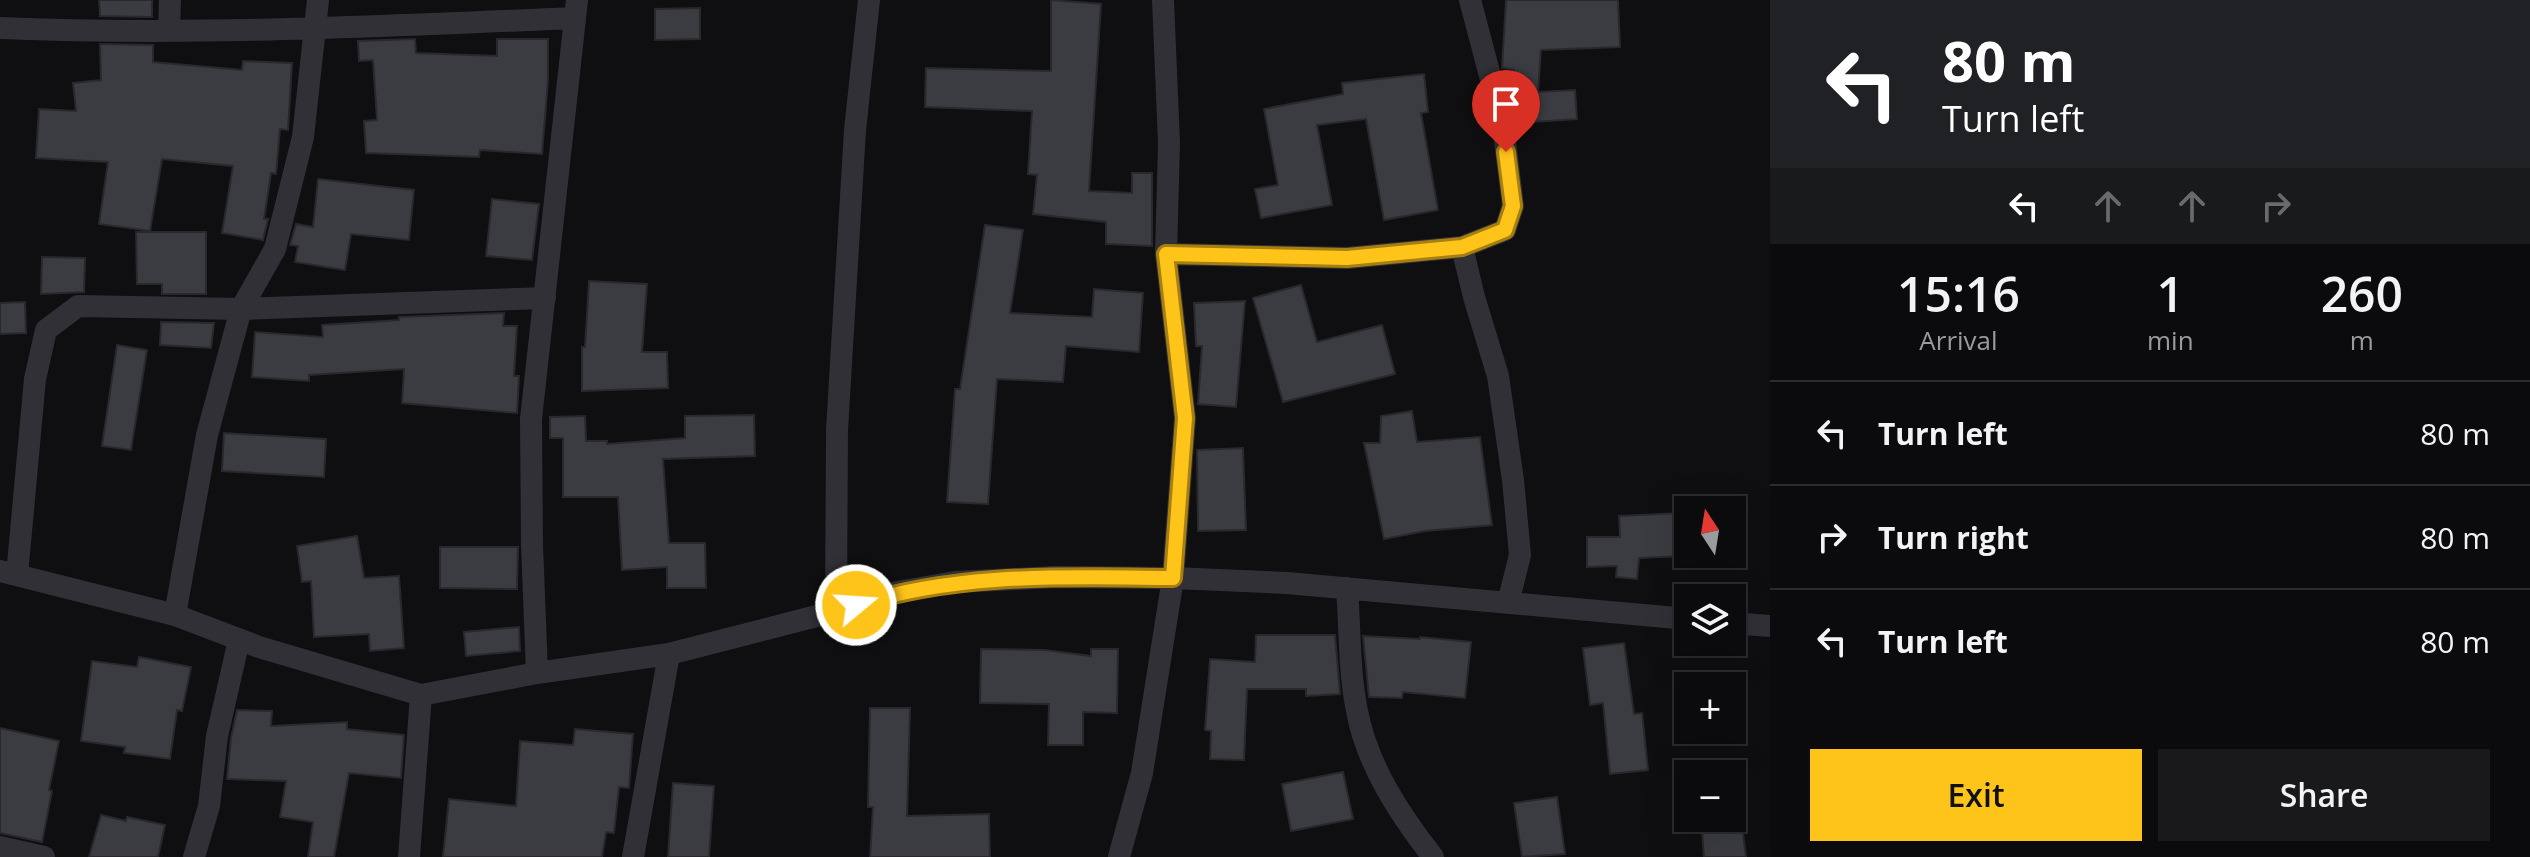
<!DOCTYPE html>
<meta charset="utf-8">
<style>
body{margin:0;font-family:"Open Sans",sans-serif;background:#19191b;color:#f1f3f6;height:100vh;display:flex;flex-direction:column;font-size:30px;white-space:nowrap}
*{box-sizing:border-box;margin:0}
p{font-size:26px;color:#9a9b9d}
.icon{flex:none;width:44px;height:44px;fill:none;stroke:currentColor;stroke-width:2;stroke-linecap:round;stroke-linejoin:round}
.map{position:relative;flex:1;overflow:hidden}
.drawer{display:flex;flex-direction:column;background:#0b0b0d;width:760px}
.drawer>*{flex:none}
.top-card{background:#202124;color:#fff;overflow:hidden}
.needle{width:52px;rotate:348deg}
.controls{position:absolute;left:1674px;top:496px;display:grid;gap:16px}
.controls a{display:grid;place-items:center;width:72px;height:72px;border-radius:0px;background:#0b0b0d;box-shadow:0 8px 32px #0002,0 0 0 2px #2b2b2e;font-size:40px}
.pin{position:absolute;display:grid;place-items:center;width:68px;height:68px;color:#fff;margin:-82px -34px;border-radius:50% 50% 50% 0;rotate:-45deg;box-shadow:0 0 8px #0007}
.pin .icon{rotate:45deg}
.me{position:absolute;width:88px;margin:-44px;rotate:72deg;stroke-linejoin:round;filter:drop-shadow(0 0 6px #0008)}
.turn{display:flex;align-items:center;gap:28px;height:168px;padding:0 40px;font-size:36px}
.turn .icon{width:104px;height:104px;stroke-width:2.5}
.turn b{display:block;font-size:56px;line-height:68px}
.lanes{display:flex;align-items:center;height:76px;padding:0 40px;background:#0003;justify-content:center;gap:40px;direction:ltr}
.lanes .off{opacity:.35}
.eta{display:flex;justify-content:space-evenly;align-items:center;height:136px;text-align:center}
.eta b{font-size:48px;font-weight:600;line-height:56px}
.primary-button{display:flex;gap:16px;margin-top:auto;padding:16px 40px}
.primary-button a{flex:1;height:92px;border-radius:0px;background:#ffc419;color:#111;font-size:32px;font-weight:600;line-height:92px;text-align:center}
.primary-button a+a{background:#19191b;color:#f1f3f6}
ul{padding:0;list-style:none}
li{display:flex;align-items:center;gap:24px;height:104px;padding:0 40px;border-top:2px solid #2b2b2e}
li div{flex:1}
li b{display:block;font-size:30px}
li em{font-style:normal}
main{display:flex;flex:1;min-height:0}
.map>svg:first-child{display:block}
.building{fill:#3b3c41;stroke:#29292d;stroke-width:2}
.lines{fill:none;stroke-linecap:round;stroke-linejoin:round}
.street{stroke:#303036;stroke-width:22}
.route-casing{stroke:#a67f10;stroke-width:20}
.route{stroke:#ffc419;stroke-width:14}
</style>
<main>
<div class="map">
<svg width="1770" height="857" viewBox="0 0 1770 857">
<rect width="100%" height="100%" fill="#0f0f11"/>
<path class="building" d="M99 0H152V17L100 16Z
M1051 0 1101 4 1089 191 1132 193V173H1152V246L1106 244V222L1033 214 1037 175 1028 174 1032 111 925 107 926 68 1051 71Z
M1506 0H1618L1620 47 1541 50 1538 92 1575 90 1577 119 1517 123 1514 70 1502 68Z
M700 8V39L655 40V9Z
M415 39 416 53 497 56V39H548V80L542 154 480 150 479 157 366 153 364 121 377 120 373 60 359 61 358 41Z
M100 44 153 45V62L242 70 243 61 292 63 288 130 280 129 276 174 271 173 264 219H268L263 240 222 233 233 166 162 159 150 231 99 224 108 162 36 158 39 109 76 111 73 83 101 80Z
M1424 74 1428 112 1421 113 1438 210 1384 220 1366 119 1317 125 1332 205 1261 218 1255 189 1278 185 1264 109 1343 94 1342 83Z
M318 179 414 190 409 240 351 234 345 270 295 262 298 246 290 245 296 224 313 227Z
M492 199 539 204 532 260 486 256Z
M985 225 1023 230 1010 313 1092 317 1094 289 1143 293 1139 352 1066 346 1063 382 997 379 988 504 947 502 955 389H960Z
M136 232H206V294H162V284H137Z
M42 257 85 258 84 292 41 294Z
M589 281 647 284 642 352H667L668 388 582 391V347H585Z
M1301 285 1317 342 1382 325 1395 374 1283 402 1253 298Z
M1245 301 1236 407 1198 404 1202 346H1196L1194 303Z
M25 302 26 333 0 334V303Z
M504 313 503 326H517L514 376H519L517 413 402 403 404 369 309 375V381L252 377 255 332 323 337 322 325 399 320V317Z
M161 322 214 323 211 348 160 345Z
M117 345 147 350 131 450 102 446Z
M1412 411 1417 442 1480 437 1492 525 1425 531 1384 539 1364 443H1380L1381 416Z
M754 415 755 456 663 459 669 543H705L706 588H667V567L622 570 618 497H563V438H550V417L585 416 586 441H607V444L685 438V416Z
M224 433 326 439 324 477 222 471Z
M1243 448 1246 530 1198 531 1197 450Z
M1681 513 1682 556 1639 558 1637 579 1616 577 1617 566 1587 567V537H1620L1619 516Z
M357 536 364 578 399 576 404 648 370 651 369 634 314 637 311 581 302 582 297 546Z
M440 547H518L517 589 440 588Z
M519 627 520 651 466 656 464 632Z
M1256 635H1335L1340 694 1306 696V689H1247L1244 760 1210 759 1211 731 1205 730 1210 659 1255 662Z
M1363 636 1420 639V637L1471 642 1465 698 1403 692 1402 698 1369 697Z
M1624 643 1634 714 1642 713 1648 770 1610 774 1603 703 1590 705 1583 648Z
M981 649 1045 650 1091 656V649H1118L1117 713 1083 712V745H1048L1049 704 980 703Z
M139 657 191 667 182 711 177 710 170 759 124 753 125 747 81 741 92 661 137 667Z
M870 708H910L907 816 989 814 990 857H870L873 807H868Z
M237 710 272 711 271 726 347 722V729L404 735 401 778 349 773 334 857H308L313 822 280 817 286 781 227 779 231 738Z
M0 728 59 741 49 790 52 791 42 842 0 833Z
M575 729 633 734 629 788 619 787 614 833 606 832 602 857H443L449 799 516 806 520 741 573 745Z
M1343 772 1353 819 1291 831 1282 784Z
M673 783 714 786 709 857H668Z
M1557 797 1565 854 1522 857 1514 803Z
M101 815 126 821 127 817 165 825 158 857H89Z
M1701 818H1741L1746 857H1704Z"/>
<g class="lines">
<path class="street" d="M0 28C192 36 384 26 575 18
M169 31 170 0
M1462 247 1474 297 1498 376 1513 480 1520 555 1508 603
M1166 254 1347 258 1462 247 1505 230 1513 206 1503 125 1470 0
M0 571 175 615 259 647 421 695 537 673 669 654 836 611 897 592 955 582 1056 577 1173 578 1287 583 1688 619
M17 575 35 379 46 330 78 306 241 309 545 298
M1347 588C1350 628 1349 672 1357 711 1367 765 1400 815 1433 857
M836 611 837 430 855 130 869 0
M175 615 207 435 241 309 275 249 303 137 318 0
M1732 623 1770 626
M537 673 532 545 531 419 577 0
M0 847 44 857
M194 857 209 806 217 736 239 640
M409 857 421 695
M633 857 669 654
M1119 857 1142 773 1173 578 1185 418 1166 254 1169 143 1163 0"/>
</g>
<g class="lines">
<g class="route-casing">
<path id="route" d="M856 605C960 572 1065 577 1173 578L1185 418 1166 254 1347 258 1462 247 1505 230 1513 206 1506 152"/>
</g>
<use href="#route" class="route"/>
</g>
</svg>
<div class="controls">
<a><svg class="needle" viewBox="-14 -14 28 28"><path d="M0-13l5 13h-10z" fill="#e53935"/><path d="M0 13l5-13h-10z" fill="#9a9b9d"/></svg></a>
<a><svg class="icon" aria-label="layers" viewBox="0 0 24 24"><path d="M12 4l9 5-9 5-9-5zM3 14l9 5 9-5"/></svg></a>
<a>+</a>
<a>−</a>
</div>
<div class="pin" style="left:1506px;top:152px;background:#d93025"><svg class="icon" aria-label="arrive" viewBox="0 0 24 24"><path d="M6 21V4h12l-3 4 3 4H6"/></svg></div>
<svg class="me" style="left:856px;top:605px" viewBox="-20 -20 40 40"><circle r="17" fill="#ffc419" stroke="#fff" stroke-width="3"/><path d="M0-11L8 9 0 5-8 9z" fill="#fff"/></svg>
</div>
<section class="drawer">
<div class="top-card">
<div class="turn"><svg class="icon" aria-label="left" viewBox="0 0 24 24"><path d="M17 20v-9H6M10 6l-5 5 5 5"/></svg><div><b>80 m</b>Turn left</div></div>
<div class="lanes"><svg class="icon" aria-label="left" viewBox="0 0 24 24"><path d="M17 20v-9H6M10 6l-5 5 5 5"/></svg><svg class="icon off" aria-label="ahead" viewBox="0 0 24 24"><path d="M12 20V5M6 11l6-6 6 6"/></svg><svg class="icon off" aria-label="ahead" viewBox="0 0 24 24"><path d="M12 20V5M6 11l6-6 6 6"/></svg><svg class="icon off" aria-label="right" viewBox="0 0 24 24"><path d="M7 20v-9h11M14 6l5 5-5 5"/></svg></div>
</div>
<div class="eta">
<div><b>15:16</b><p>Arrival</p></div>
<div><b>1</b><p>min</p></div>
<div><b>260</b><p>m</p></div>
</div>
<ul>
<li><svg class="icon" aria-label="left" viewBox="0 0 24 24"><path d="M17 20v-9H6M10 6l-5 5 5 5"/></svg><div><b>Turn left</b></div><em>80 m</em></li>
<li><svg class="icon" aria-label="right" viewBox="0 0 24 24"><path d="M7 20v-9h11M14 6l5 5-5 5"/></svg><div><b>Turn right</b></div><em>80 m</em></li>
<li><svg class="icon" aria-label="left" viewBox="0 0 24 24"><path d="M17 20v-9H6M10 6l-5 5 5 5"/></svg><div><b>Turn left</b></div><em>80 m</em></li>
</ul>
<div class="primary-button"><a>Exit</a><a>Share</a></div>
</section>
</main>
